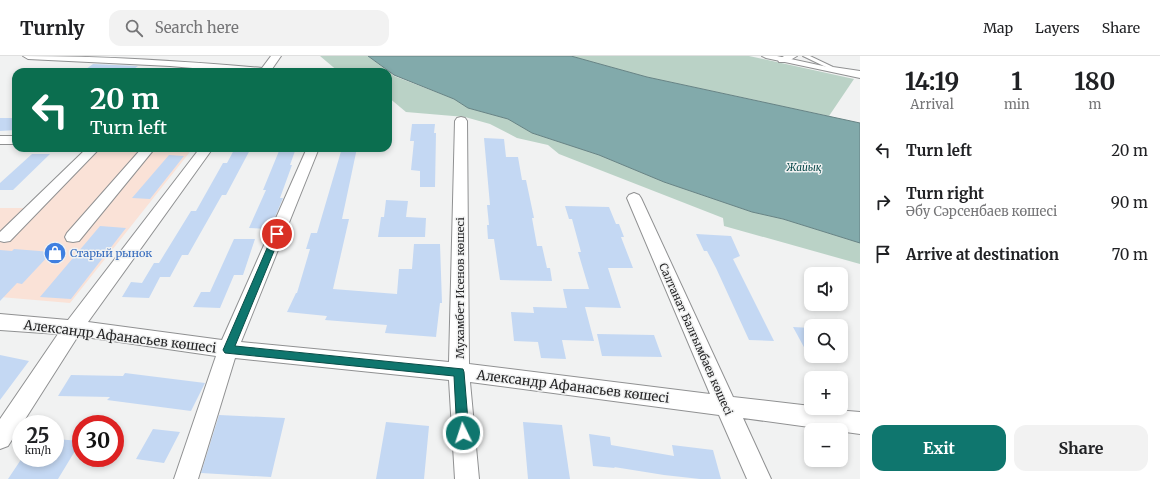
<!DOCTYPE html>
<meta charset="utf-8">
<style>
body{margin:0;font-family:Merriweather,serif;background:#f2f2f2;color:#202124;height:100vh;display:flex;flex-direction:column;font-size:15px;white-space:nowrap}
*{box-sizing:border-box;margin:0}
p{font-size:13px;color:#757577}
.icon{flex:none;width:22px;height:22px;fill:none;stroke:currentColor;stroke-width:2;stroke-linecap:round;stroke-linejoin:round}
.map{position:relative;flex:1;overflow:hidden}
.drawer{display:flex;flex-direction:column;background:#fff;width:300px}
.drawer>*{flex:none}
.hud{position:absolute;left:12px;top:12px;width:380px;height:84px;border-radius:12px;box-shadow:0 2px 6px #0003;background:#0b6e4f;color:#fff;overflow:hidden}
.buttons{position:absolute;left:804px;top:211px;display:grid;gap:8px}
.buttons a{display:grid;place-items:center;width:44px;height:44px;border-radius:8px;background:#fff;box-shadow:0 2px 6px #0003;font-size:20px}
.speed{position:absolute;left:12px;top:359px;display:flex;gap:8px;font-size:20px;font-weight:700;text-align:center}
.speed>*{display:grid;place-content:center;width:52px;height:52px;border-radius:50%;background:#fff;box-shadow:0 2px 6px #0003;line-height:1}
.speed small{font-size:10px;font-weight:400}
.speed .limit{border:6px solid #d22;background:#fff;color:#111}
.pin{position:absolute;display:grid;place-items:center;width:34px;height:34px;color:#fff;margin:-17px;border:2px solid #fff;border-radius:50%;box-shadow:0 1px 4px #0007}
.me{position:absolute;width:44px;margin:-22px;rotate:356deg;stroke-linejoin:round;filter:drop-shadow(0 0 3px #0008)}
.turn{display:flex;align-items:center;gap:14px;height:84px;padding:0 12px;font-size:18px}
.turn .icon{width:52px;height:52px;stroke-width:2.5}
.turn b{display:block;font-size:28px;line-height:34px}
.eta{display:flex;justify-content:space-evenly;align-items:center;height:68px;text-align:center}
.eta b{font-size:24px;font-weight:700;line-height:28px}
.button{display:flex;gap:8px;margin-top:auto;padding:8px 12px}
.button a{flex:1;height:46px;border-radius:12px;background:#0f766e;color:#fff;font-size:16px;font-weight:700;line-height:46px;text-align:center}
.button a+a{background:#f2f2f2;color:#202124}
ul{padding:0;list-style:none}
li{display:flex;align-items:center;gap:12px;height:52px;padding:0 12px}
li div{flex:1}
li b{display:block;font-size:15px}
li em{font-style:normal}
header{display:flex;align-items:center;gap:24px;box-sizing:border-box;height:56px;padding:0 20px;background:#fff;border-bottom:1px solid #e0e0e0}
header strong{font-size:19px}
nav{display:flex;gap:22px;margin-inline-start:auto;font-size:14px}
.search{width:280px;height:36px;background:#f2f2f2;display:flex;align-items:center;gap:10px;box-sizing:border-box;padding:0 14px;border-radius:12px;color:#757577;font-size:15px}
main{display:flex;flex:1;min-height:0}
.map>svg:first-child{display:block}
.commercial{fill:#fae2d7}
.green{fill:#bad2c6}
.water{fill:#82aaab;stroke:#678384}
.building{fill:#c4d8f3}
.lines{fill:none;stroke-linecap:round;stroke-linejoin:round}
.service-casing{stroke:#909192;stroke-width:2}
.pedestrian-casing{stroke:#909192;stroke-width:2}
.minor-casing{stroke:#909192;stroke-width:2}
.service{fill:#fff;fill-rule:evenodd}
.pedestrian{fill:#fff;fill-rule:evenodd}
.minor{fill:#fff;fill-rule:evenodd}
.route{fill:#0f766e;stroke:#0a4d48}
.labels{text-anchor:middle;stroke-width:3;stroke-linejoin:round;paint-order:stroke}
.far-water-label{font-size:10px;font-style:italic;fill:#084849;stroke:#f1f2f2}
.shop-label{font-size:11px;fill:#366cbe;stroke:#f1f2f2;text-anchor:start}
.street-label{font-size:11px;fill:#272728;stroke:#f1f2f2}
.near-street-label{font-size:13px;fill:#272728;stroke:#f1f2f2}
</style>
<header>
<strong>Turnly</strong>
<div class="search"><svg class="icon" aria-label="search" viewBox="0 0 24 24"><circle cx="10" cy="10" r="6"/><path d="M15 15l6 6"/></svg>Search here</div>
<nav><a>Map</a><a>Layers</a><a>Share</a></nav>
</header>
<main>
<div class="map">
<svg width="860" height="423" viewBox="0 0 860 423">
<rect width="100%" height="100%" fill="#f1f2f2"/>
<path class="commercial" d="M102 92H193L70 247 0 241V152H35Z"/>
<path class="green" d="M320 0H368L394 20 454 43 468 52 508 63 532 77 599 99 664 126 752 156 783 163 860 187V208L724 170 723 162 559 98 548 89 517 82 490 68 465 61 406 56 388 41V16H339Z
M571 0H749L854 23 829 60 647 21Z"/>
<path class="water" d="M368 0H571L647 21 860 67V187L783 163 752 156 664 126 599 99 532 77 508 63 468 52 454 43 394 19Z"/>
<path class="building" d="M93 8 138 10 130 16H82Z
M0 62H16V74L0 75Z
M412 68H435L434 77H436L435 131H420V115L411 114 414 85H410Z
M484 82 504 83 506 101H518L522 124H526L534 162H532L537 190H542L547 212H550L552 225 500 224 494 183H488L487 169H489L487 149H490Z
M235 92H251L226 139H222L188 199H182L170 221H160L149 242 122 241 131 226 142 227 154 207H159L191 155H196L223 107H227Z
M342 92H357L342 163H349L333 233 397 238 399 213H412L414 188H440L442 247H440L436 281 385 277 387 269 325 264 327 260 287 256 296 237H297L310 193H306L311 177H317Z
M279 95H295L290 109H292L280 142H283L270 173 249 172 266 134H263Z
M32 98H50L13 134H0V127Z
M169 99 184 100 150 143 132 142Z
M386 144 408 145 406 161 426 162 425 181H378L381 161H384Z
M565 150 609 151 616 168H619L624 181H621L633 212H608L621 252 585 251 594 285 562 284 566 303 541 302 538 286 514 285 511 256 534 257 533 251 567 252 563 233H589L578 196H581L572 163H569Z
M100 170 126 172 71 243 40 241Z
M696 178 731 180 740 200 733 203 774 285 749 284 716 212 707 195H704Z
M234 183H255L243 219H234L220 252 193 251 201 236H210Z
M14 193 52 196 22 228 17 227 0 245V194L12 195Z
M793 271 811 272V304Z
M597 278 654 279 662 301 602 300Z
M0 299 29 305 0 344Z
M125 317 205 327 191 355 107 344 110 341 58 340 71 319 123 320Z
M219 359 285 362 271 421 201 417Z
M386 366 429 370 424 423H376Z
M523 366 562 369 570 423H528Z
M153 373 180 376 164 407 136 403Z
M589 378 610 381 611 389 674 400 672 389 713 394 721 423H700L664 419 614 411 615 412 593 410Z
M55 383 81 385 58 423H8L22 402H55Z"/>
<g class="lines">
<g class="service-casing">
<path id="service" d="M803 0H810L833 11 860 15V19L830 13Z"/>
</g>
<g class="pedestrian-casing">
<path id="pedestrian" d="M762 0H777L860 18V22L766 2Z"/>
</g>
<g class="minor-casing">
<path id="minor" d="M23 0C103 0 182 5 262 12L271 0H281L272 13 277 14 278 16H238L170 10 28 3Z
M784 0H797L787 6H779L778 4Z
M461 61 465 62 467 65 469 308 710 338 627 142 629 139 634 137 639 139 641 142 733 341 811 350V352L860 356V378L743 362 771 423H747L719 359 470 326 479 423H455L449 324 235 302 198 423H174L216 300 78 280 8 390 0 393V363L58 278 0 274V258L68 264 200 92H213L88 266 222 284 307 92H319L241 286 449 306 455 65 457 62Z
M0 80H16V88H0Z
M87 92H100L10 185 4 186 0 185V176Z
M142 92H155L79 185 73 186 67 185 65 181 67 177Z"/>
</g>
<use href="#service" class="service"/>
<use href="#pedestrian" class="pedestrian"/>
<use href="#minor" class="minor"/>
</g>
<path class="route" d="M274 176H277L281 178 235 290 463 313 464 316 469 377 468 381 463 383 459 381 457 377 454 320 225 297 223 294Z"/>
<defs>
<g id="shop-disc" transform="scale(1.15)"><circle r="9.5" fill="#3f7fe0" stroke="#f1f2f2"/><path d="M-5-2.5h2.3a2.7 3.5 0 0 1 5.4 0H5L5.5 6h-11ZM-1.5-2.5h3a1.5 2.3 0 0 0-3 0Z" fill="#fff"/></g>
</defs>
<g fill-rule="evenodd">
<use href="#shop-disc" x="55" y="197"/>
</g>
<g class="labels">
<g class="far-water-label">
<text x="804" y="115">Жайық</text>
</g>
<g class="shop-label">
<text x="70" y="201">Старый рынок</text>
</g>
<g class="street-label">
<text transform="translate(460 232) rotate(-90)" y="4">Мухамбет Исенов көшесі</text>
<text transform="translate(696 283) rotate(66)" y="4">Салтанат Балғымбаев көшесі</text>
</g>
<g class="near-street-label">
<text transform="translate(120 280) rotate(7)" y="5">Александр Афанасьев көшесі</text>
<text transform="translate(573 330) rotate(7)" y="5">Александр Афанасьев көшесі</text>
</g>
</g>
</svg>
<div class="buttons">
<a><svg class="icon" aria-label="sound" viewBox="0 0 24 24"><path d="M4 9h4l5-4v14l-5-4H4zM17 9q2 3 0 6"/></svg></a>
<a><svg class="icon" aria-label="search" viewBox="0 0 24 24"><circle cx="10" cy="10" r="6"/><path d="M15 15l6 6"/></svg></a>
<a>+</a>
<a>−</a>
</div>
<div class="speed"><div>25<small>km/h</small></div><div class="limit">30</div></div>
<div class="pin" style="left:277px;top:178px;background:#d93025"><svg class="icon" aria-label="arrive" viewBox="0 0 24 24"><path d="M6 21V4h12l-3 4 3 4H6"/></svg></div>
<svg class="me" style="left:463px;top:377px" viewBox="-20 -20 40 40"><circle r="17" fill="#0f766e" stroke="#fff" stroke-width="3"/><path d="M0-11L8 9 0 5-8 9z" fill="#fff"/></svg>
<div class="hud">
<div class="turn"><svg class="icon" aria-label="left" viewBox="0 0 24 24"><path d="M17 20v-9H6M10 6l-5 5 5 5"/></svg><div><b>20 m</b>Turn left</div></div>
</div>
</div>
<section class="drawer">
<div class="eta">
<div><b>14:19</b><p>Arrival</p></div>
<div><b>1</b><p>min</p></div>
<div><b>180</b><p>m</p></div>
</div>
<ul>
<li><svg class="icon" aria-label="left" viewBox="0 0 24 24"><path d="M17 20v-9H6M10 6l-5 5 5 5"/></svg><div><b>Turn left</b></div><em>20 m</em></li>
<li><svg class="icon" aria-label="right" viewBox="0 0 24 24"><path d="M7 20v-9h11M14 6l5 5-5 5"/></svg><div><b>Turn right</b><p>Әбу Сәрсенбаев көшесі</p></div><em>90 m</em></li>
<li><svg class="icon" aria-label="arrive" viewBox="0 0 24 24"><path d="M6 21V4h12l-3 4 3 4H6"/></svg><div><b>Arrive at destination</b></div><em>70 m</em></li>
</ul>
<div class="button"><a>Exit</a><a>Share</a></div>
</section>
</main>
